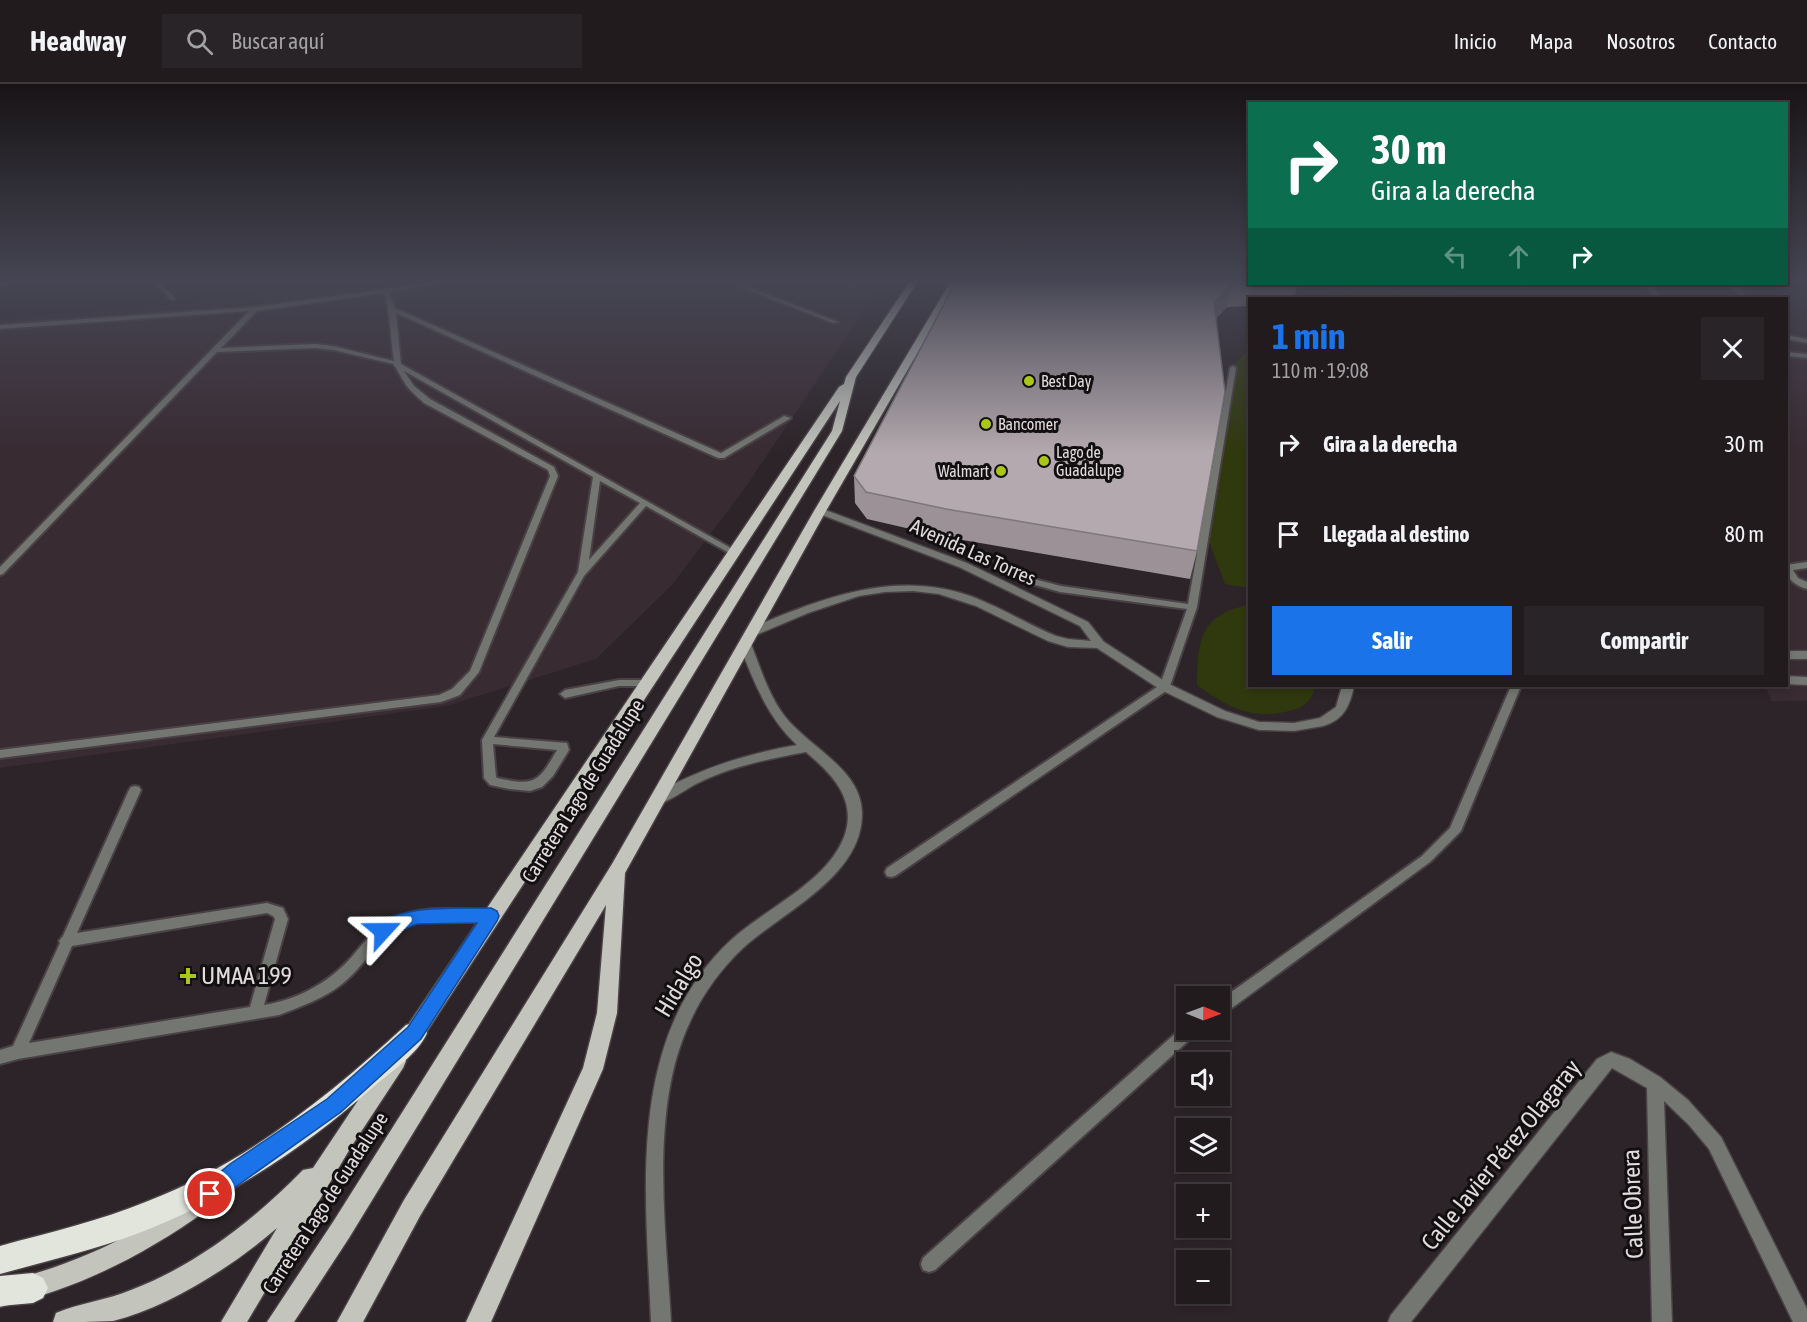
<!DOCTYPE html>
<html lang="es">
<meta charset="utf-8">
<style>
body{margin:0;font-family:"Asap Condensed",sans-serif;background:#292427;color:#f1f3f6;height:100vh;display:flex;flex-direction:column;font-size:22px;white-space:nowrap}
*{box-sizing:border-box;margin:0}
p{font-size:20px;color:#a2a1a4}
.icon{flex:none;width:33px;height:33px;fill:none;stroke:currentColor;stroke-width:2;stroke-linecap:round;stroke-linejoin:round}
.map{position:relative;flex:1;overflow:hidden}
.sheet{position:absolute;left:1248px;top:213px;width:540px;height:390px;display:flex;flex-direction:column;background:#211b1e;border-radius:0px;box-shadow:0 3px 9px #0003,0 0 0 2px #3e393c}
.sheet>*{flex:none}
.guide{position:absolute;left:1248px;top:18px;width:540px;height:183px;border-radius:0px;box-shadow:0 3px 9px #0003,0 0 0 2px #3e393c;background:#0b6e4f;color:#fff;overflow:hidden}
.needle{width:39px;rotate:91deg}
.controls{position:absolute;left:1176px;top:902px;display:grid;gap:12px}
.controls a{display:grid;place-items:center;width:54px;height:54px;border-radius:0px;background:#211b1e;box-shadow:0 3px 9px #0003,0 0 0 2px #3e393c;font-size:30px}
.pin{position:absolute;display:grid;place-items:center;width:51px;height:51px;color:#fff;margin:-26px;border:3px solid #fff;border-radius:50%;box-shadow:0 2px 6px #0007}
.me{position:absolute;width:66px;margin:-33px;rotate:66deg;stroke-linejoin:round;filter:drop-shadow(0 0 4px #0008)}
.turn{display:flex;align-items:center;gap:21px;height:126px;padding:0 24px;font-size:27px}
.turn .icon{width:78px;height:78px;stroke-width:2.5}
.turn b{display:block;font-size:42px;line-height:51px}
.lanes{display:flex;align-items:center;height:57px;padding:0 24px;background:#0003;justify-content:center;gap:30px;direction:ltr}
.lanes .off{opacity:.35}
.round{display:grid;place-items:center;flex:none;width:63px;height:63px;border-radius:0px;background:#292427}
.overview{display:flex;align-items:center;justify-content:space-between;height:102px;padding:0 24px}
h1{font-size:36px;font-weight:700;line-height:45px;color:#1a73e8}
.primary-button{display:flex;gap:12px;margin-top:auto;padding:12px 24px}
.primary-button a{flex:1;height:69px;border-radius:0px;background:#1a73e8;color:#fff;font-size:24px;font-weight:700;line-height:69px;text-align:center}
.primary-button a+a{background:#292427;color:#f1f3f6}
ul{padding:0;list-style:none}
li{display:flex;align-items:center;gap:18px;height:90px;padding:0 24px}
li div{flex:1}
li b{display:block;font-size:22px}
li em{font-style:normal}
header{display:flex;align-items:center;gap:36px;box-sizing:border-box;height:84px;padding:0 30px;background:#211b1e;border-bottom:2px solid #3e393c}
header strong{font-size:28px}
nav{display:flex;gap:33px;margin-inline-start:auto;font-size:21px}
.search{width:420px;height:54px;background:#292427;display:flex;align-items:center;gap:15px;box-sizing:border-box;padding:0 21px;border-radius:0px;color:#a2a1a4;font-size:22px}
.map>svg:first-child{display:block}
.built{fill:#392b32}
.green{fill:#30380d}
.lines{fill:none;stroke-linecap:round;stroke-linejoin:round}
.service-casing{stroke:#494145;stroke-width:4}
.minor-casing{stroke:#494145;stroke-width:3}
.primary-casing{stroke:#494145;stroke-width:3}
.motorway-casing{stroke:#494145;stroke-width:3}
.service{fill:#747671;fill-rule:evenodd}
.minor{fill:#747671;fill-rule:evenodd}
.primary{fill:#c3c5bd;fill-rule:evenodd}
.motorway{fill:#e2e5db;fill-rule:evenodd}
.wall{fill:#9b9196}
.shaded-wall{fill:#7e767a}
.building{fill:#b4a9ae;stroke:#7e767a;stroke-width:1.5}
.route{fill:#1a73e8;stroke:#114b97;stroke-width:1.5}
.poi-dot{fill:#aac718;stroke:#120f10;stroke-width:2}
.labels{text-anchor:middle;stroke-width:6;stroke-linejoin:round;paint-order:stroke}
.far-poi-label{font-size:16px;fill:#e1dbde;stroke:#120f10;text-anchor:start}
.street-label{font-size:20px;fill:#e1dbde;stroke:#120f10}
.near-poi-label{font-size:24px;fill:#e1dbde;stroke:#120f10;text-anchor:start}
.near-street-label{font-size:24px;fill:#e1dbde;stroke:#120f10}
</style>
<header>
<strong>Headway</strong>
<div class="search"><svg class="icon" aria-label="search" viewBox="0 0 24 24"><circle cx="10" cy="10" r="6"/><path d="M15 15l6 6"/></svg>Buscar aquí</div>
<nav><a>Inicio</a><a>Mapa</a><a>Nosotros</a><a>Contacto</a></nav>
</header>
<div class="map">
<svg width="1807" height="1238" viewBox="0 0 1807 1238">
<rect width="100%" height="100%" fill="#2c2428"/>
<path class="built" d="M374 197H884L745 404 672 501 596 575 446 622 0 684V235L199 219Z
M1787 197H1807V617H1772L1765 602H1786V214H1503L1358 201 1313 214H1292L1291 200H1786Z"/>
<path class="green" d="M1358 201 1503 214H1313Z
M1249 265V504L1225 500 1208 455 1232 284Z
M1249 521 1250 602H1315C1315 611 1305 623 1296 625 1255 638 1230 625 1197 601 1198 557 1199 531 1249 521Z"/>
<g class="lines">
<g class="service-casing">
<path id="service" d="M441 197H455L389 208 395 224 721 369 784 332 791 334 724 374H718L396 229 401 280 738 468 734 471 731 470 646 422 584 492 494 653 567 659 569 666 553 692 542 703 530 707 509 705 490 701 484 694 482 656 578 488 593 393 404 287 414 302 430 315 554 383 558 392 479 588 460 611 441 618 0 674V666L439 611 452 605 470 587 550 392 548 386 424 319C418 313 411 308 406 301 401 294 398 286 393 280L333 266 315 264 217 268 3 490 0 491V483L249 227 0 245V241L255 223ZM384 209C391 231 390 253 394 277L333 262 315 260 221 264 257 227ZM600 397 640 419 589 476ZM493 660 557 666C538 699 535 702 497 694L496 693Z
M725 197H733L838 238 833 239Z
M839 197H848L856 200 853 202Z
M1645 200H1651L1661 214H1655Z
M1729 200H1735L1748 214H1742Z
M1786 251 1807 255V259L1786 255Z
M1786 268 1807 270V274L1786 272Z
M1233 282 1236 284 1197 523 1169 605 895 792 891 793 887 792 885 788 887 784 1160 601 1187 525 1060 508 1032 500 995 478 999 475 1002 476 1038 496 1061 502 1188 520 1230 284Z
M1807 478V484L1793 486 1798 494 1807 498V505C1794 501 1786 495 1786 481Z
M619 596H646L651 599 646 602H619L565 614 560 610 565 606Z
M1511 602H1521L1461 747 1430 778 1225 929 1220 930V916L1422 772 1450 744Z
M135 702 139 703 141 706 77 849 267 819 283 824 288 835 264 921C296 916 326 900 348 877 361 863 371 847 387 838 418 820 457 825 491 827L496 828 497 832 496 836 491 837C463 836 431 832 404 842 380 851 369 875 351 892 331 912 305 921 279 931L18 975 0 980V966L13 962 60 859 59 857 63 852 129 706 131 703ZM267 829 273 832 275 835 250 923 29 959 72 862Z
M1186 940V945H1198L1196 950 935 1186 929 1188 923 1186 921 1180 923 1174Z"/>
</g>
<g class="minor-casing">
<path id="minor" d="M8 197H18L0 203V199Z
M152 197H159L175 214V216H171Z
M820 424 967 479 1088 538 1104 558 1169 600 1225 627 1259 638 1294 639 1320 634 1336 623 1342 602H1354C1350 621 1344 636 1323 642L1294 647 1259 646 1217 633 1161 606 1097 564 1068 563 1048 557 976 522 939 510 913 507 885 508 859 512 808 529 756 551H748L746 548 748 545C820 515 895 484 973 513 1001 524 1028 540 1056 552L1068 555 1091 557 1080 542 959 483 817 429V425Z
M745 556 751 560C760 583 768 609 783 630 807 663 862 684 862 730 862 793 782 828 742 865 721 885 702 911 690 938 649 1024 666 1145 671 1238H651C646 1108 625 954 731 856 766 824 827 798 844 753 858 716 832 690 806 668 769 675 732 682 698 699 687 704 663 723 652 720L650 716 652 712C698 685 745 670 797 661 767 633 754 598 739 560Z
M1786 567H1807V575H1786Z
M1786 592 1807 593V601L1786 600Z
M1611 968 1630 975 1660 993 1688 1016 1721 1053 1807 1225V1238H1793L1709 1065 1689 1041 1664 1017 1672 1238H1652L1647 1004 1612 984 1411 1238H1388L1391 1231 1597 975Z"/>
</g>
<g class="primary-casing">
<path id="primary" d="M910 197H918L856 293 842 347 349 1154 294 1238H267L333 1138 832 347 840 317 416 964 409 967 402 964 399 957 402 950 839 303 844 300 846 293Z
M951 197H959L826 427 625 789 617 929 603 985 491 1238H466L583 984 597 929 606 821 420 1132 363 1238H337L404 1116 612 780 814 427Z
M396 967 403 970 406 977 403 984 351 1063 247 1238H221L277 1144C233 1182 169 1223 113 1237 95 1238 71 1238 53 1238L56 1229C80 1219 107 1216 131 1206 197 1181 254 1136 303 1086L313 1084 389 970Z
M199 1107 207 1110 210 1118 207 1126C143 1172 77 1205 0 1223V1199C49 1187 93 1171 137 1146 158 1134 177 1116 199 1107Z"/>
</g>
<g class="motorway-casing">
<path id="motorway" d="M415 938 424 941 427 949C418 970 391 988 373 1003 305 1064 225 1116 139 1149 94 1166 47 1177 0 1190V1162C50 1148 100 1137 148 1117 246 1079 330 1011 406 941Z
M33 1189 43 1194 48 1204 43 1214 33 1219 0 1222V1192Z"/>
</g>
<use href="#service" class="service"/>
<use href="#minor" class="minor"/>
<use href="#primary" class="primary"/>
<use href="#motorway" class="motorway"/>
</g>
<path class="wall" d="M956 197 1298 200 1294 214H1250V222L1227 223 1216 234 1197 467 1190 495 945 453 867 435 855 419 854 392Z"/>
<path class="shaded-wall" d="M1232 200 1227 223 1209 242 1214 218Z"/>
<path class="building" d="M956 197H1250V199L1232 200 1214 218 1225 308 1197 467 946 425 866 408 854 392Z"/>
<linearGradient id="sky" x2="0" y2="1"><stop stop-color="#181416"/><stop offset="0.53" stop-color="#454553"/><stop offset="1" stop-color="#454553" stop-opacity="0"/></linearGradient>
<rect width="1807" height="370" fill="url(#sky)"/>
<path class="route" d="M491 824 497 827 499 832 497 837 421 955 341 1028 210 1121 202 1118 199 1110 202 1103 230 1080 327 1015 408 943 477 839 417 840 383 854 377 852 374 847C388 819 464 825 491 824Z"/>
<g class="poi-dot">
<circle cx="1029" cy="297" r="6"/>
<circle cx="986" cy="340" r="6"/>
<circle cx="1044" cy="377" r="6"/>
<circle cx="1001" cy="387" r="6"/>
<path d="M185 883h6v6h6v6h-6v6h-6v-6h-6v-6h6z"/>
</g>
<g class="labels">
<g class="far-poi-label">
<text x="1041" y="303">Best Day</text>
<text x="998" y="346">Bancomer</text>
<text x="1056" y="374">Lago de<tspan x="1056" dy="18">Guadalupe</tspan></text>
<text x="989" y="393" text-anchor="end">Walmart</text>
</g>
<g class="street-label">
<text transform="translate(973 468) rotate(24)" y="7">Avenida Las Torres</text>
<text transform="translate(583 707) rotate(-58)" y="7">Carretera Lago de Guadalupe</text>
<text transform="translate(325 1119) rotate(-57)" y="7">Carretera Lago de Guadalupe</text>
</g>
<g class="near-poi-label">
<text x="201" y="900">UMAA 199</text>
</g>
<g class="near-street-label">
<text transform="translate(679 901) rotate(-59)" y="8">Hidalgo</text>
<text transform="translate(1501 1071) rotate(-51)" y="8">Calle Javier Pérez Olagaray</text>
<text transform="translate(1633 1120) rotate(-92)" y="8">Calle Obrera</text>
</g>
</g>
</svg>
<div class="controls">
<a><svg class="needle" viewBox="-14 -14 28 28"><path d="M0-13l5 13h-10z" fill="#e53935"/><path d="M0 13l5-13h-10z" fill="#a2a1a4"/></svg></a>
<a><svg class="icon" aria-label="sound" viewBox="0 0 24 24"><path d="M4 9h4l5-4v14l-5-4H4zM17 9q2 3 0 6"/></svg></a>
<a><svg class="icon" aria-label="layers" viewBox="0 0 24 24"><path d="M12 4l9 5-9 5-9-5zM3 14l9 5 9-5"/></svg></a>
<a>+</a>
<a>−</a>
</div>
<div class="pin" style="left:210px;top:1110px;background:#d93025"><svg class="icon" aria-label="arrive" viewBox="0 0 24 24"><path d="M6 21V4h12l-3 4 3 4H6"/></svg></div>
<svg class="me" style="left:383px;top:847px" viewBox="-20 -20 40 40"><path d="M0-17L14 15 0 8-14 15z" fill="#1a73e8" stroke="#fff" stroke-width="4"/></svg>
<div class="guide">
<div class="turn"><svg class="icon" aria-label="right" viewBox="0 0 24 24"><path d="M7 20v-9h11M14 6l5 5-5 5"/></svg><div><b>30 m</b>Gira a la derecha</div></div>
<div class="lanes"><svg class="icon off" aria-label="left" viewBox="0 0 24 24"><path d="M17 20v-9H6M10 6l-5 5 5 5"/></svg><svg class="icon off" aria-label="ahead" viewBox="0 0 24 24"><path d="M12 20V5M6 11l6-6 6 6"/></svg><svg class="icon" aria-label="right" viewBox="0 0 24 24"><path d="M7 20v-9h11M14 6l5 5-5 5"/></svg></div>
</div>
<section class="sheet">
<div class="overview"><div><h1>1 min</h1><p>110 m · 19:08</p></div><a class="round"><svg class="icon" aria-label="close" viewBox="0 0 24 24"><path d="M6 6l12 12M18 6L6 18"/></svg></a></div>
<ul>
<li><svg class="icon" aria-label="right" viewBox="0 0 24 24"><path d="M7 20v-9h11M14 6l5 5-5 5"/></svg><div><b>Gira a la derecha</b></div><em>30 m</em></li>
<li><svg class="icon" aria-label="arrive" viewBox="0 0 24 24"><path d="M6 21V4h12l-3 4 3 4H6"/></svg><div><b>Llegada al destino</b></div><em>80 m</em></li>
</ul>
<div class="primary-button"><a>Salir</a><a>Compartir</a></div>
</section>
</div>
